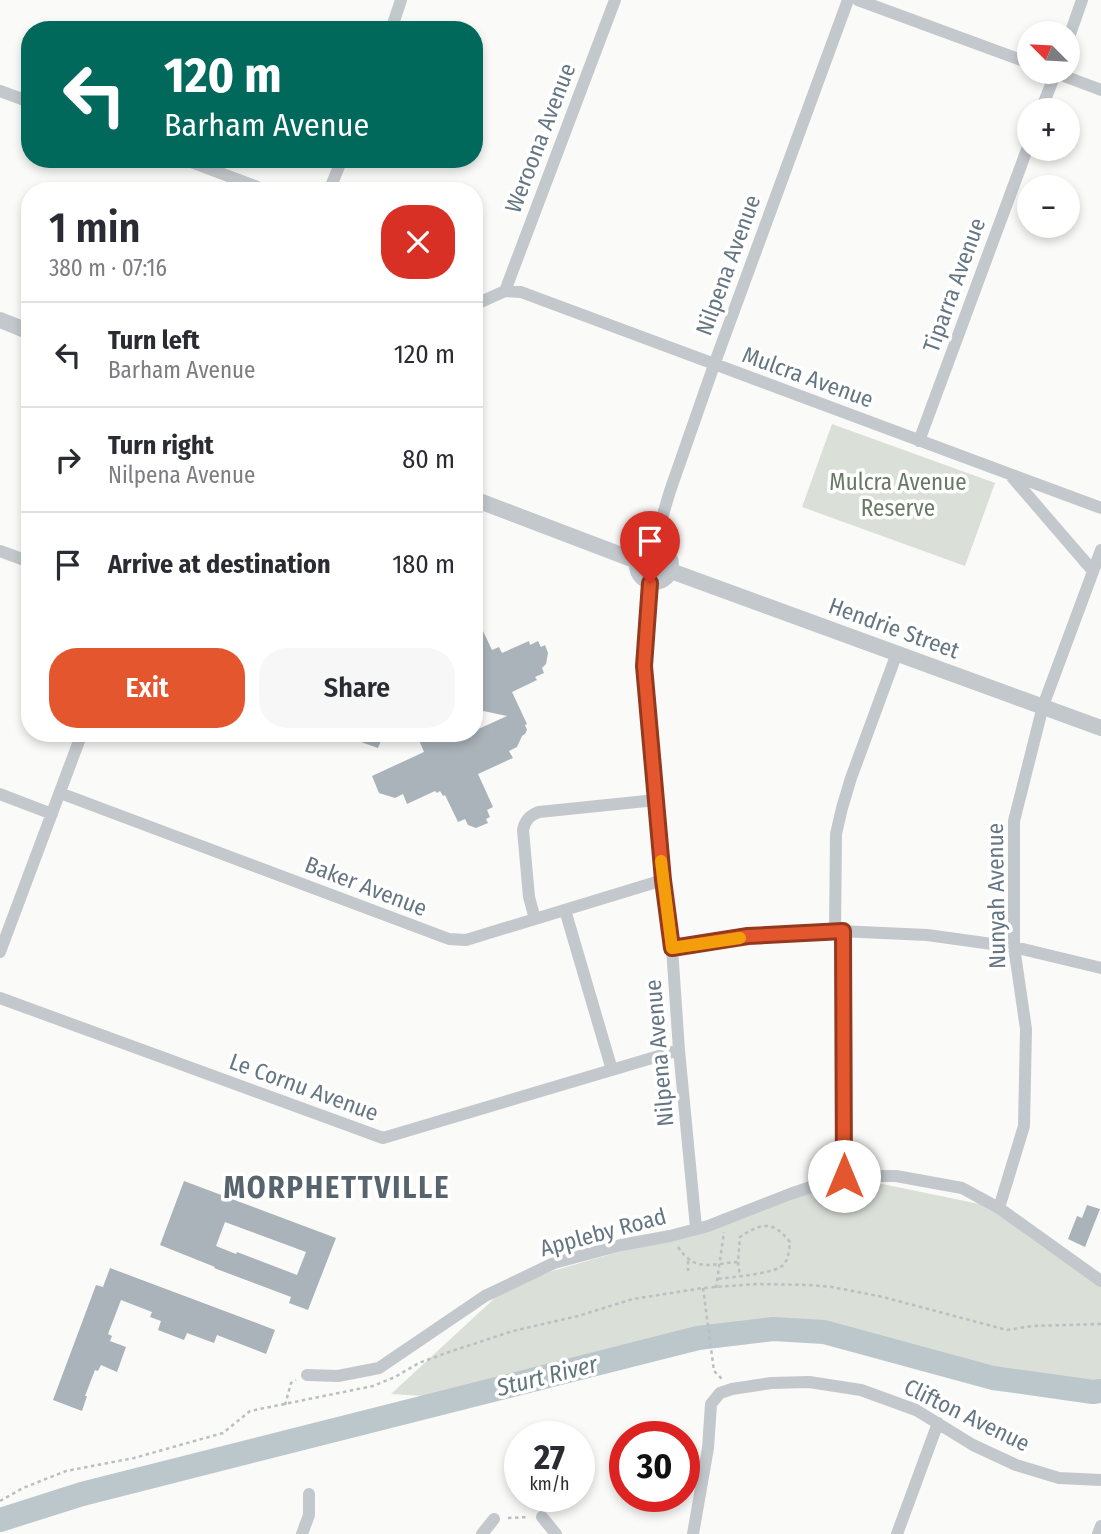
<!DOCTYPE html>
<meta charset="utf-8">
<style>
body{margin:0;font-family:"Fira Sans Condensed",sans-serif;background:#f7f7f7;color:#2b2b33;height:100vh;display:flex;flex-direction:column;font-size:26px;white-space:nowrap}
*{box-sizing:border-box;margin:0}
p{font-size:23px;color:#7c7c81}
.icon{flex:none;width:38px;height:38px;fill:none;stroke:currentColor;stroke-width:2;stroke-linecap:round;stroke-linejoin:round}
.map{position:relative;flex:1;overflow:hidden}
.details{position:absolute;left:21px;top:182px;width:462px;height:560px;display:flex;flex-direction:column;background:#fff;border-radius:28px;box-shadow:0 4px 10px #0003}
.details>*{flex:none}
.hud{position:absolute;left:21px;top:21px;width:462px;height:147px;border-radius:28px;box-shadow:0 4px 10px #0003;background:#00695c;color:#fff;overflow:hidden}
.needle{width:46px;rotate:294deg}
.buttons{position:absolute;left:1017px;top:21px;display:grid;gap:14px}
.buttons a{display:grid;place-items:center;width:63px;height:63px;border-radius:50%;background:#fff;box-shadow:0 4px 10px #0003;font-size:35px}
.speed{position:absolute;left:504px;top:1421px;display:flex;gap:14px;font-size:35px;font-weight:700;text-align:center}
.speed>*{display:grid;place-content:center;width:91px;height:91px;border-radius:50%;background:#fff;box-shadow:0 4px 10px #0003;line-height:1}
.speed small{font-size:18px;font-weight:400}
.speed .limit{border:10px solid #d22;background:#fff;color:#111}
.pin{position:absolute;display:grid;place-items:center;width:60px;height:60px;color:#fff;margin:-72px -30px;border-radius:50% 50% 50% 0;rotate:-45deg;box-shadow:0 0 7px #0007}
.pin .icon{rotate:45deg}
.me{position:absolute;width:77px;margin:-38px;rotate:0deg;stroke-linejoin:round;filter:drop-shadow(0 0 5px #0008)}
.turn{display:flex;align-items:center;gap:24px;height:147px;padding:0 28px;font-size:32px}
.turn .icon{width:91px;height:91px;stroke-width:2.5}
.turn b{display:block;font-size:49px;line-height:60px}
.round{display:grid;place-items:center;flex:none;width:74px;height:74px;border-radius:28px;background:#f7f7f7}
.overview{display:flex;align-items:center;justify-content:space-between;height:119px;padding:0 28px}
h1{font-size:42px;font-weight:600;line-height:52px}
.action{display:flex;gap:14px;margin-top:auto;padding:14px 28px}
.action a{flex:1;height:80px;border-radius:28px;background:#e4572e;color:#fff;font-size:28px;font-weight:600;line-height:80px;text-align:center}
.action a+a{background:#f7f7f7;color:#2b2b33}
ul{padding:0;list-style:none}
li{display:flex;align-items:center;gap:21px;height:105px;padding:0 28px;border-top:2px solid #e1e1e2}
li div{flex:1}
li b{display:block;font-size:26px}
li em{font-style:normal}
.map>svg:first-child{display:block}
.green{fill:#dadfd7}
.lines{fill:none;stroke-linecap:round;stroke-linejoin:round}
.river{stroke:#bbc7cb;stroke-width:24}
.building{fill:#aab3b9;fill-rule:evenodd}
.path{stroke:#bbbfc2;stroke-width:2.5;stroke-dasharray:3.5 3.5;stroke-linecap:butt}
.minor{stroke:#c3c8cc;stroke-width:12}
.tertiary{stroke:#c3c8cc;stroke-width:16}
.route-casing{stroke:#94391e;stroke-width:18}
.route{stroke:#e4572e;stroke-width:12}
.slow{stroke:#f59e0b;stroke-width:12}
.labels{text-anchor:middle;stroke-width:7;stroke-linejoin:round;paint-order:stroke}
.street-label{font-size:23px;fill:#657683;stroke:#fff}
.park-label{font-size:23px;fill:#687a64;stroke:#fff}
.water-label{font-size:24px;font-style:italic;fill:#60757c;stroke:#fff}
.district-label{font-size:30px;font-weight:bold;letter-spacing:2px;fill:#57646e;stroke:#fff}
</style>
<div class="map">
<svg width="1101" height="1534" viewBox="0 0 1101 1534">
<rect width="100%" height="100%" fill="#fafaf8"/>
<path class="green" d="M832 424 995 483 965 566 802 507Z
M843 1176 999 1208 1101 1275V1391L1093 1392 993 1378 824 1332 773 1329 698 1338 459 1398 391 1394 511 1283 708 1226Z"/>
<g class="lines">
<path class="river" d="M0 1520 82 1494 698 1338 773 1329 824 1332 993 1378 1093 1392 1101 1391"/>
</g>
<path class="building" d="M474 612 492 650 499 647 502 653 529 641 530 645 538 641 541 647 545 645 548 653 546 664 542 668 544 673 535 677 537 680 512 692 527 724 525 725 527 730 525 734 522 736 517 747 509 751 513 758 478 774 493 807 487 810 490 817 486 819 488 823 476 828 468 825 465 819 458 822 445 795 443 796 440 791 437 793 435 791 407 804 403 794 395 798 379 793 372 776 424 752 416 733H457L459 738 469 733H474V731L507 716 474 709Z
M341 733H384L378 748 341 735Z
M184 1181 336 1238 308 1310 289 1303 291 1297 214 1268 215 1267 160 1245ZM225 1222 306 1252 297 1275 237 1252 236 1254 216 1246Z
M1087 1205 1100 1209 1085 1247 1068 1239 1077 1216 1082 1218Z
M110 1268 275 1330 266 1354 217 1335 214 1343 187 1333 184 1340 158 1330 161 1321 150 1317 152 1312 121 1300 108 1334 112 1336 110 1341 126 1347 117 1372 101 1365 98 1371 95 1370 85 1396H87L82 1411 53 1400 96 1285 103 1287Z"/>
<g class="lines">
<path class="path" d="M678 1247C696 1274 712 1263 738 1262L740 1237C761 1223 773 1220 790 1242 789 1249 789 1258 784 1264 777 1274 730 1277 717 1279
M688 1261V1271
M738 1262 740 1276
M703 1288 714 1371 722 1379
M716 1288 724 1232
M285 1405 291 1383 296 1380
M0 1501 23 1488 66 1471 134 1458 223 1433 250 1411 373 1386 395 1377 419 1363 446 1353 513 1331 578 1316 633 1299 703 1288 756 1284 809 1285 832 1287 883 1297 1007 1330 1032 1326 1101 1324
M508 1518 529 1517"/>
<path class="minor" d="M858 0 1029 63
M391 30 401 0
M1068 40 1082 0
M1053 72 1101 90
M0 91 30 102
M1041 110 1056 72
M183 159 268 191
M329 191 342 159
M505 291 615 0
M474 305 505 291 521 292 1101 508
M919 441 1029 144
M1012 477 1093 571
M656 548 662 518 670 491 714 365 848 0
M0 551 30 562
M650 583 644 666 663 880 672 948 679 1050 696 1228
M60 793 449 939 466 940 663 880
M0 794 52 814
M565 910 612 1070
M535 919 529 897 523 830C525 820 530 815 539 812L656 800
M835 931 836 834 842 808 851 778 897 653
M843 931V1176
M672 948 748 936 839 931 927 935 1014 947 1101 968
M0 952 82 733
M0 998 383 1138 679 1050
M999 1208 1024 1126 1026 1029 1014 947V821L1043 706 1101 550
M307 1375 338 1376 379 1368 485 1296 554 1263 621 1245 670 1236 708 1226 790 1194 843 1176H896L962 1188 999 1208 1101 1281
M542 1517 556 1534
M302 1534 309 1515V1494
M482 1534 494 1519
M693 1534 708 1448 711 1404 720 1393 732 1389 771 1383 809 1382 861 1390 916 1410 973 1445 1016 1465 1059 1478 1101 1480
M897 1534 938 1423
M1098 1534 1101 1526"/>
<path class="tertiary" d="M0 320 30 332
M474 499 637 561
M637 565a17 17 0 1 1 34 0a17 17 0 1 1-34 0Z
M671 571 1101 728"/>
</g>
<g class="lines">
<g class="route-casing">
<path id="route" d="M650 583 644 666 663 880 672 948 748 936 843 931 844 1176"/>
</g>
<use href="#route" class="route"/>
<path class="slow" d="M661 861 672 948 740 938"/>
</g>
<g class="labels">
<g class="street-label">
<text transform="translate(540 138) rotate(-69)" y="8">Weroona Avenue</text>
<text transform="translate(728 265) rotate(-70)" y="8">Nilpena Avenue</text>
<text transform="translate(954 285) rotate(-70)" y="8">Tiparra Avenue</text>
<text transform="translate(808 377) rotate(20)" y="8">Mulcra Avenue</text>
<text transform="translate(894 628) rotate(20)" y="8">Hendrie Street</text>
<text transform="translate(366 886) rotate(21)" y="8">Baker Avenue</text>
<text transform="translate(996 896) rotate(-91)" y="8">Nunyah Avenue</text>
<text transform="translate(659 1053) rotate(-95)" y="8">Nilpena Avenue</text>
<text transform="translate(304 1087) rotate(20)" y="8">Le Cornu Avenue</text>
<text transform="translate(603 1232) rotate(-15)" y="8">Appleby Road</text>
<text transform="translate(967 1415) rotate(26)" y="8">Clifton Avenue</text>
</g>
<g class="park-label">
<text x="898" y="490">Mulcra Avenue<tspan x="898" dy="26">Reserve</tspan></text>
</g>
<g class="water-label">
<text transform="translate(547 1376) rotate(-14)" y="8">Sturt River</text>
</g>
<g class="district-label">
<text x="337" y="1198">MORPHETTVILLE</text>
</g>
</g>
</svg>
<div class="buttons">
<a><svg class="needle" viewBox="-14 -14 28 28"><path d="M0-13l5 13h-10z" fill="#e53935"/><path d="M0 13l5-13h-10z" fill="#7c7c81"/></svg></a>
<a>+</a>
<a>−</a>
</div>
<div class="speed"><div>27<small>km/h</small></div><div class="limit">30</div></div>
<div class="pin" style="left:650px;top:583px;background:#d93025"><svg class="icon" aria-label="arrive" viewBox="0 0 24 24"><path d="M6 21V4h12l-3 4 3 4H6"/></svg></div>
<svg class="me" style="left:844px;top:1176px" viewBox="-20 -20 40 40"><circle r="19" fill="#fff"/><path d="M0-13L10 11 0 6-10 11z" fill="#e4572e"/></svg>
<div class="hud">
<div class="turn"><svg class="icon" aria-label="left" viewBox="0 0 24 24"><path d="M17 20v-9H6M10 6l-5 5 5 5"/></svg><div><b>120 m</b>Barham Avenue</div></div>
</div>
<section class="details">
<div class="overview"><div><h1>1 min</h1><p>380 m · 07:16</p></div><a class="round" style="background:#d93025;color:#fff"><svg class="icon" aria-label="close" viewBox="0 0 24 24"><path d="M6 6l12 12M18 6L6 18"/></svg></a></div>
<ul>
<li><svg class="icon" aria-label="left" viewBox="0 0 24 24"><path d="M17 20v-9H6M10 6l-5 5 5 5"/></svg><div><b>Turn left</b><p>Barham Avenue</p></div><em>120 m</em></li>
<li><svg class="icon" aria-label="right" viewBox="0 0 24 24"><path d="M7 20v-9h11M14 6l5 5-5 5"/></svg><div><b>Turn right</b><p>Nilpena Avenue</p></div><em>80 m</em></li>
<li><svg class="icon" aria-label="arrive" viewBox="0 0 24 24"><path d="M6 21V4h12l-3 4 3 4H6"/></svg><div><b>Arrive at destination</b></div><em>180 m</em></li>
</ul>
<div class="action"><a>Exit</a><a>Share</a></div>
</section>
</div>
